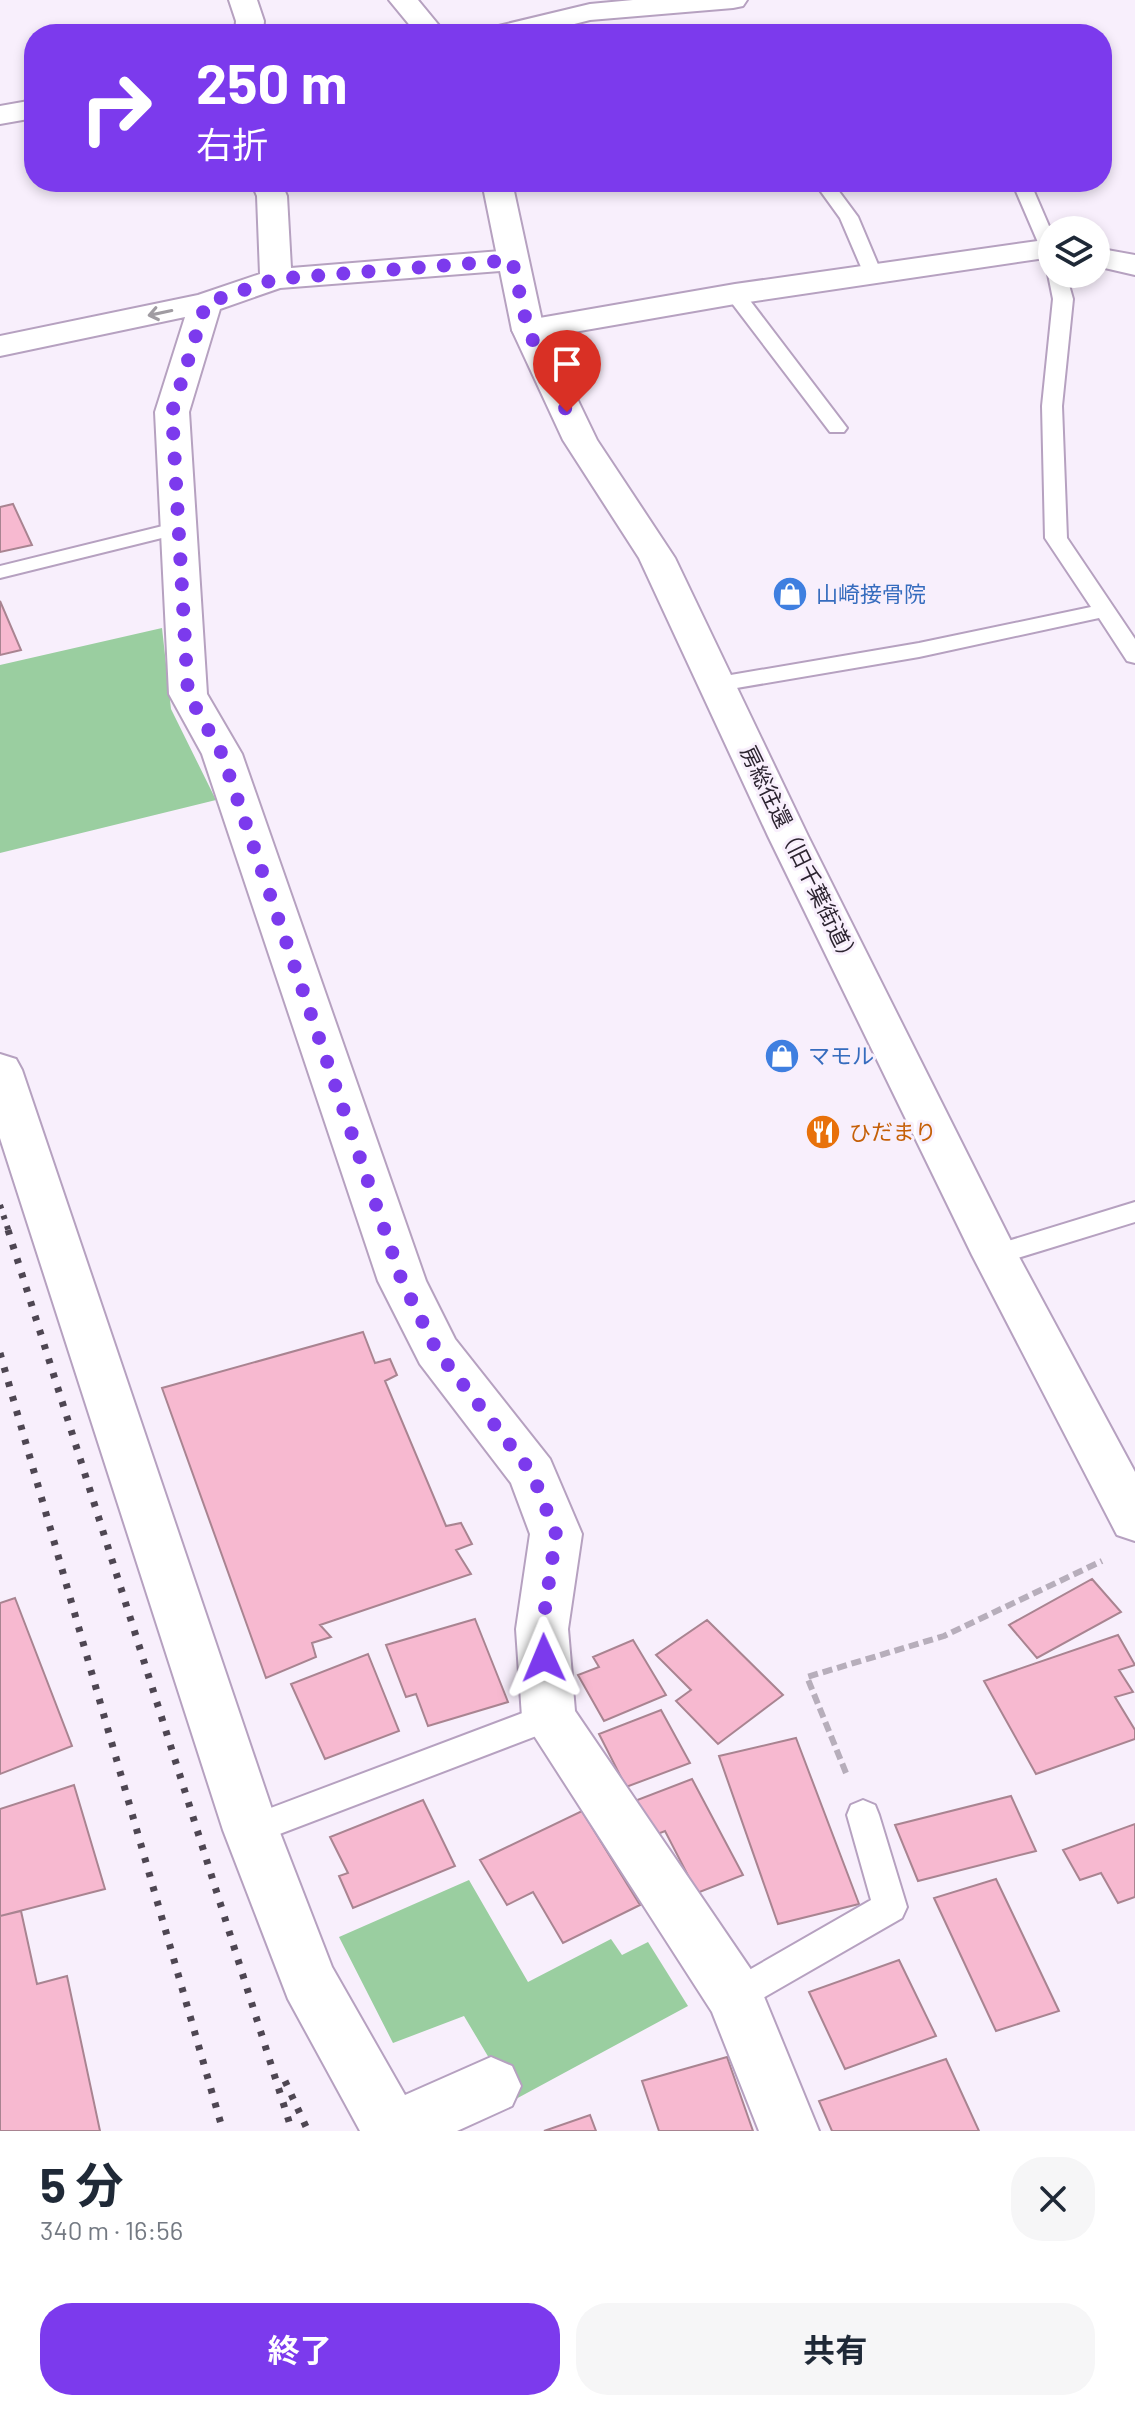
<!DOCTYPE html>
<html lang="ja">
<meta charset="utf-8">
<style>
body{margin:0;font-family:Barlow,"Noto Sans JP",sans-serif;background:#f6f6f7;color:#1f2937;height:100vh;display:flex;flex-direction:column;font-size:30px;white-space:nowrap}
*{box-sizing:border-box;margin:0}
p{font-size:26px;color:#747a83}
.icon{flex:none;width:44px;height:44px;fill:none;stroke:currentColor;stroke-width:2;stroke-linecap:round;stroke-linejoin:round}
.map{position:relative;height:2131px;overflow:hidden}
.sheet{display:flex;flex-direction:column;background:#fff;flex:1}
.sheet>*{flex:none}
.guide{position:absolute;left:24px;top:24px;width:1088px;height:168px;border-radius:32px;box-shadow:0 4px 12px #0003;background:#7c3aed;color:#fff;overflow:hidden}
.fabs{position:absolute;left:1038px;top:216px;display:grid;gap:16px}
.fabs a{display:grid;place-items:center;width:72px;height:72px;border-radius:50%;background:#fff;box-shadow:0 4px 12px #0003;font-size:40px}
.pin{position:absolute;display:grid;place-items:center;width:68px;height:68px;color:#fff;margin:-82px -34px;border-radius:50% 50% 50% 0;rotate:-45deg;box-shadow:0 0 8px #0007}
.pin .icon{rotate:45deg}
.me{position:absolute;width:88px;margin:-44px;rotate:359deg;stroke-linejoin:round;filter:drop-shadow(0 0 6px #0008)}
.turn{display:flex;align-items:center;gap:28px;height:168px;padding:0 40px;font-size:36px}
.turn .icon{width:104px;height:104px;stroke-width:2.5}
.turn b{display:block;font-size:56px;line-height:68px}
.round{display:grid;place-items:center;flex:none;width:84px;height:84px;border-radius:32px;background:#f6f6f7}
.summary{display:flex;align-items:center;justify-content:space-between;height:136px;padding:0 40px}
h1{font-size:48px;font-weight:700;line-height:60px}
.cta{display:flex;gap:16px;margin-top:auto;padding:16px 40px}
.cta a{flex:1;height:92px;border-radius:32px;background:#7c3aed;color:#fff;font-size:32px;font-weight:700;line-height:92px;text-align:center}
.cta a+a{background:#f6f6f7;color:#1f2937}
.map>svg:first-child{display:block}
.green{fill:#9acea0}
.building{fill:#f7b9d0;stroke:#a98491;stroke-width:2}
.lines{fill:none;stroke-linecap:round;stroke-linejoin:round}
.lane-casing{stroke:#b6a1c0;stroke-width:4}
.street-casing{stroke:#b6a1c0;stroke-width:4}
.secondary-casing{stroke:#b6a1c0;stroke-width:4}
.path{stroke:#b7aebb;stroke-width:6;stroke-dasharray:10 5;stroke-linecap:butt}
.lane{fill:#fff;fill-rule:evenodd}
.street{fill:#fff;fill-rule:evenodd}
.secondary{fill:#fff;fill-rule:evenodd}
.rail-far1{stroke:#4e4652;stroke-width:6;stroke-dasharray:4 7;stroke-linecap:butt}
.rail{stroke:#4e4652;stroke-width:7;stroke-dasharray:5 10;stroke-linecap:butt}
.oneway{stroke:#a09ca2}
.route{stroke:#7c3aed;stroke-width:14;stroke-dasharray:0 25.2}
.labels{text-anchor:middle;stroke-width:6;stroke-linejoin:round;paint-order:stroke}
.shop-label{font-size:22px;fill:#366cbe;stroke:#f8effc;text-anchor:start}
.street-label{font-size:22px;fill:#2c2430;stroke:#f8effc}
.food-label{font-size:22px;fill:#c56008;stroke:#f8effc;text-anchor:start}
</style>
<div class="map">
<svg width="1135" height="2131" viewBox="0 0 1135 2131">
<rect width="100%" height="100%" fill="#f8effc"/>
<path class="green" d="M162 628 171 709 216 800 0 853V665Z
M469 1880 528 1982 611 1939 622 1955 648 1942 688 2006 514 2100 464 2016 393 2043 339 1937Z"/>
<path class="building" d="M13 504 32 545 0 552V507Z
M0 601 21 650 0 655Z
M363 1332 375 1363 390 1359 397 1375 385 1381 446 1526 461 1523 472 1544 456 1550 471 1574 320 1625 331 1637 312 1643 316 1657 266 1678 162 1388Z
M1092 1579 1121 1612 1037 1658 1009 1625Z
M15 1598 72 1746 0 1774V1603Z
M475 1619 508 1702 428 1726 416 1694 406 1697 386 1645Z
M707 1620 783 1695 718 1744 676 1701 691 1690 656 1655Z
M1118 1635 1135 1665 1119 1670 1133 1692 1115 1697 1135 1730V1739L1036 1774 984 1681Z
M633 1640 666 1695 604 1721 578 1675 599 1667 593 1657Z
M368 1654 399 1731 325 1759 291 1684Z
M661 1710 690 1763 626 1787 599 1734Z
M796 1738 859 1904 778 1924 719 1756Z
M692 1779 743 1875 697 1893 665 1831 650 1837 632 1802Z
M74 1785 105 1889 0 1916V1809Z
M1011 1796 1036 1851 918 1881 895 1825Z
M423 1800 455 1866 353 1908 339 1876 348 1873 330 1837Z
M582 1811 640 1905 563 1943 533 1892 507 1905 480 1860Z
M1135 1824V1897L1118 1903 1101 1873 1080 1880 1063 1850Z
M996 1879 1059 2011 996 2031 934 1898Z
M21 1911 37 1984 67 1976 100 2131H0V1916Z
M899 1960 936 2036 845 2069 809 1992Z
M727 2057 753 2131H659L642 2081Z
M946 2059 979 2131H832L819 2101Z
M590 2115 596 2131H544Z"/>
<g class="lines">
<g class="lane-casing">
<path id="lane" d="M814 182H832L858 217 882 274 880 278 873 280 864 274 840 218Z
M1024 184 1033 189 1052 233V260L1043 254 1015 189Z
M1052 270V274H1066L1073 299 1062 406 1067 538 1135 639V663L1127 661 1099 618 919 657 719 691 711 689 708 684 711 679 719 677 919 643 1091 607 1045 538 1042 406 1053 299 1048 274Z
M735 288 742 290 844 424 847 428 844 432H830L725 294Z
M179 522 186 524 190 528 186 532 0 578V566Z
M1135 1202V1222L995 1265 985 1262 981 1255 985 1248Z
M549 1703 560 1707 565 1717 560 1727 251 1845 239 1840 235 1830 239 1820Z
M863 1800 875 1805 879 1815 907 1907 902 1918 747 2007 735 2012 723 2007 718 1996 723 1985 871 1900 847 1815 851 1805Z"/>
</g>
<g class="street-casing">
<path id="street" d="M229 0H257L264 21 263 34H235L236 21Z
M633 0H747L743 6 733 8 590 20 535 34H486L490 28 590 4Z
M34 100V118L0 124V106Z
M251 182H281L287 196 291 268 512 250 523 253 528 260 523 267 512 270 280 288 220 309 189 412 207 694 242 754 426 1281 455 1339 550 1459 582 1534 568 1629 575 1711 756 1977 819 2131H759L712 2012 522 1717 516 1629 530 1534 511 1483 420 1364 378 1281 202 754 169 694 155 412 185 317 0 356V336L198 295 260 274 257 196Z
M1052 239V257L735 304 528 340 516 337 512 330 516 323 528 320 735 284Z
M1096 248 1135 255V275L1096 266Z
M0 1054 16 1059 22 1070 279 1830 332 1967 405 2095 491 2057 512 2066 521 2086 512 2106 457 2131H360L288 1999 223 1830 0 1138Z"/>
</g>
<g class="secondary-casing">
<path id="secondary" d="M389 0H418L446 34H417Z
M482 182H512L544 330 597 440 675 558 808 836 1018 1255 1135 1472V1541L1117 1535 972 1255 768 836 639 558 563 440 512 330Z"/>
</g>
<path class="path" d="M846 1773 807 1677 944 1636 1102 1561"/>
<use href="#lane" class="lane"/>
<use href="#street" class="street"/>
<use href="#secondary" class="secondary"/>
<path class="rail-far1" d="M0 1205 9 1232"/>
<path class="rail" d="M8 1230 292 2131
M0 1353 223 2131
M285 2081 308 2131"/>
</g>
<defs><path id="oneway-shaft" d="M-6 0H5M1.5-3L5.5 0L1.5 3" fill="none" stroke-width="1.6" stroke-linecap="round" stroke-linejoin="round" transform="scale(2)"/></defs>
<use class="oneway" href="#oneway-shaft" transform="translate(160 313) rotate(168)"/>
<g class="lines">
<path class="route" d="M544 1658 542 1629 556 1534 532 1473 437 1351 402 1281 222 754 188 694 172 412 206 303 276 279 512 260 528 330 567 412"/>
</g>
<defs>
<g id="shop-disc" transform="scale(1.8)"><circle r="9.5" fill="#3f7fe0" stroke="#f8effc"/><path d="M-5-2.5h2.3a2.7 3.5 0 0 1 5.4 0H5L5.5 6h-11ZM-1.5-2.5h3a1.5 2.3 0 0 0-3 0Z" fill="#fff"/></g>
<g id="restaurant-disc" transform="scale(1.8)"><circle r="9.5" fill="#e8710a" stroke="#f8effc"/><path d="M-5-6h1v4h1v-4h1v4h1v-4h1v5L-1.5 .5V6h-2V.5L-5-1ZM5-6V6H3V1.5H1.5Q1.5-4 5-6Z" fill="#fff"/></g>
</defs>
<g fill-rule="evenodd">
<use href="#shop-disc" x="790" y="594"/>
<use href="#shop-disc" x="782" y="1056"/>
<use href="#restaurant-disc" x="823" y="1132"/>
</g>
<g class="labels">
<g class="shop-label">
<text x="816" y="602">山崎接骨院</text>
<text x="808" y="1064">マモル</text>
</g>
<g class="street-label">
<text transform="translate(800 856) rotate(64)" y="8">房総往還（旧千葉街道）</text>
</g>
<g class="food-label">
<text x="849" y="1140">ひだまり</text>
</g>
</g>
</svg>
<div class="fabs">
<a><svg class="icon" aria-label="layers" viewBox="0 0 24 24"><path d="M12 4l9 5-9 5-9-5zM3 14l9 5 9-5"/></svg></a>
</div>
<div class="pin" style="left:567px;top:412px;background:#d93025"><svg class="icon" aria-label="arrive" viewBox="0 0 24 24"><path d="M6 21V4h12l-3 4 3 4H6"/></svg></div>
<svg class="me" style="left:544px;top:1658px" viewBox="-20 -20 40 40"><path d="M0-17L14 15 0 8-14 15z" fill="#7c3aed" stroke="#fff" stroke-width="4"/></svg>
<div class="guide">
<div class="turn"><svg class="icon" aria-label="right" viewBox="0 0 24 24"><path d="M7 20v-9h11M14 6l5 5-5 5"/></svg><div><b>250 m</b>右折</div></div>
</div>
</div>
<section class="sheet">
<div class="summary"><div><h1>5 分</h1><p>340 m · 16:56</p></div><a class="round"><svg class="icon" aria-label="close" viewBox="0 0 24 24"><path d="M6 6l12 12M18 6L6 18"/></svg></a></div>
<div class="cta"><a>終了</a><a>共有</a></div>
</section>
